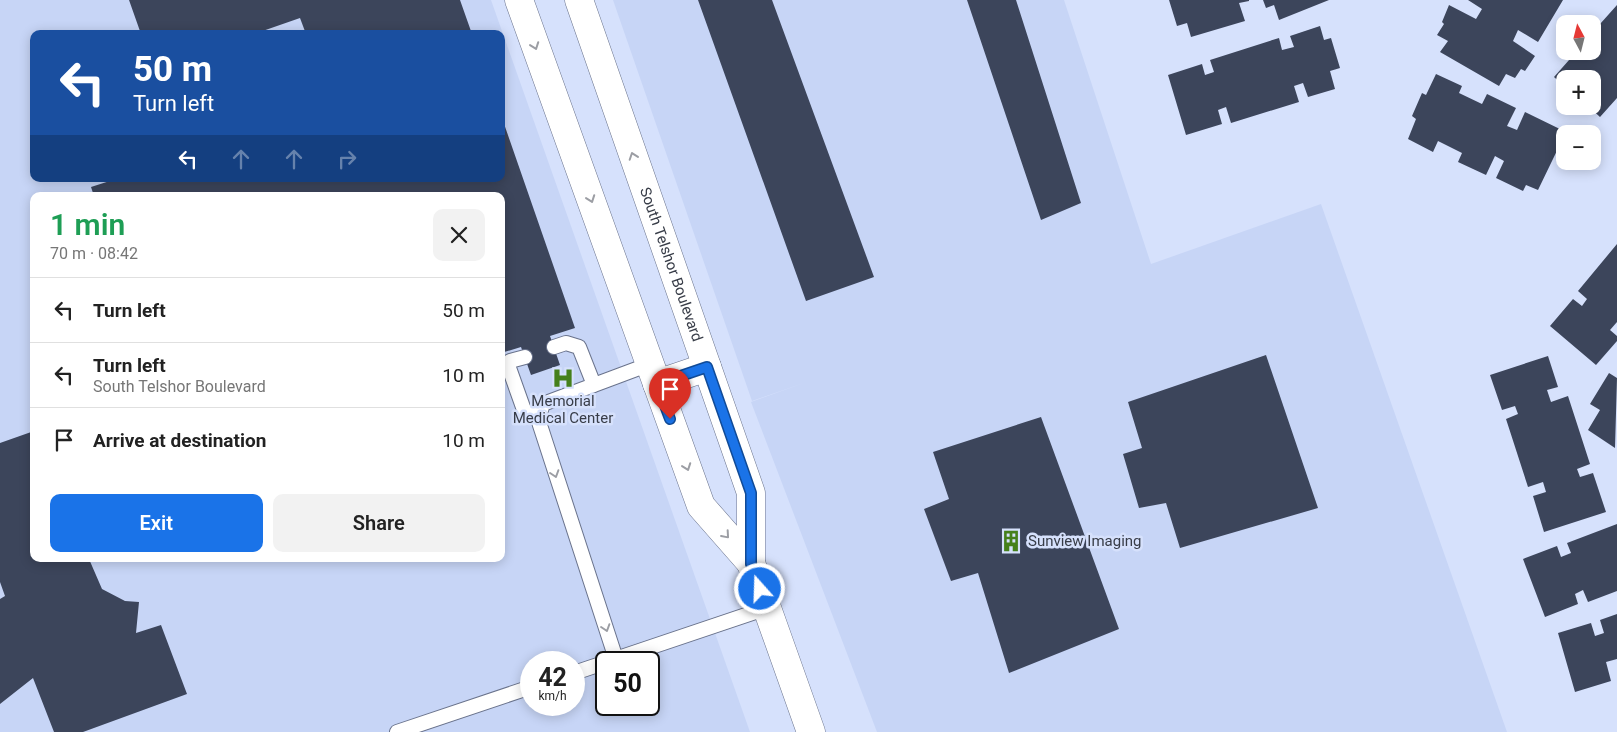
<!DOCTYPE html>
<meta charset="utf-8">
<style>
body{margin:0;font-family:Roboto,sans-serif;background:#f2f2f2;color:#222;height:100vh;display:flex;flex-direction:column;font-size:19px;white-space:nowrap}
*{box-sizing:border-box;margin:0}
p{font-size:16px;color:#767676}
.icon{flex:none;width:28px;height:28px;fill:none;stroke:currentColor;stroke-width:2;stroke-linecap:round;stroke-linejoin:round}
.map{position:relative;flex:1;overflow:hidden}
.side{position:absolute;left:30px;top:192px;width:475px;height:370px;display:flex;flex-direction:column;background:#fff;border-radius:10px;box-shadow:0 2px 12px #0003}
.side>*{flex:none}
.top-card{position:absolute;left:30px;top:30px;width:475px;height:152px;border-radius:10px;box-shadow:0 2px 12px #0003;background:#1a4fa0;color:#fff;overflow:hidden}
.needle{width:32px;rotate:353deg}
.fabs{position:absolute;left:1556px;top:15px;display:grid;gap:10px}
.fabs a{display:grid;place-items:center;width:45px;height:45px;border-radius:10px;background:#fff;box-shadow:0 2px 12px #0003;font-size:25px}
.speed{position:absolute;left:520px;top:651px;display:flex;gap:10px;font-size:25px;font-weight:700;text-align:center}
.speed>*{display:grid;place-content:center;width:65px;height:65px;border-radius:50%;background:#fff;box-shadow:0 2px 12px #0003;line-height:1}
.speed small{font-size:12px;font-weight:400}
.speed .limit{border:2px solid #111;border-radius:8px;background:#fff;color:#111}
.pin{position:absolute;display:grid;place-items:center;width:42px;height:42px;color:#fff;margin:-51px -21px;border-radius:50% 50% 50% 0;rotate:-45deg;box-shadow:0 0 5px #0007}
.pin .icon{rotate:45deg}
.me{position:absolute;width:55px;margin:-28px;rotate:340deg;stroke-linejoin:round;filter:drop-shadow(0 0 4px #0008)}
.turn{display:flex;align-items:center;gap:18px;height:105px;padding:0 20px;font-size:22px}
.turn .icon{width:65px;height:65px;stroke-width:2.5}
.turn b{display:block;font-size:35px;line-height:42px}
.lanes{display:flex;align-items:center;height:48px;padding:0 20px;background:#0003;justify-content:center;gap:25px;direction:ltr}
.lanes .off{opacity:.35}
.round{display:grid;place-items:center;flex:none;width:52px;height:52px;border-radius:10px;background:#f2f2f2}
.headline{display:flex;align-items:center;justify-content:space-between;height:85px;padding:0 20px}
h1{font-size:30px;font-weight:600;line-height:38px;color:#1e9e55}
.primary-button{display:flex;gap:10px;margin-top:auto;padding:10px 20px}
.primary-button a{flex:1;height:58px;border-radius:10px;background:#1a73e8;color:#fff;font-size:20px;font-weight:600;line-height:58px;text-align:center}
.primary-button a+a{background:#f2f2f2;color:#222}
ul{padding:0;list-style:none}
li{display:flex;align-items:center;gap:15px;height:65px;padding:0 20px;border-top:1px solid #e0e0e0}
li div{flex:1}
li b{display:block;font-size:19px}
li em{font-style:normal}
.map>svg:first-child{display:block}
.built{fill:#c7d5f6;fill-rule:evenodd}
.building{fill:#3c455b}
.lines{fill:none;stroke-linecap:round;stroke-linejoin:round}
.lane-casing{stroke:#6a738c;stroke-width:16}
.secondary-casing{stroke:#6a738c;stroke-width:29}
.lane{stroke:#fff;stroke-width:14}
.secondary{stroke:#fff;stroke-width:28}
.oneway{stroke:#9c9ea4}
.route-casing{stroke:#114b97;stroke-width:12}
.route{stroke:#1a73e8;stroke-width:9}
.labels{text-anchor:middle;stroke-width:5;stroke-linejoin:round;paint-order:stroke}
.street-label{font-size:15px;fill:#383d48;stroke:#d6e1fc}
.poi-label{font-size:15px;fill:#383d48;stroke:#d6e1fc}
</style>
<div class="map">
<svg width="1617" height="732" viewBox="0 0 1617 732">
<rect width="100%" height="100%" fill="#d6e1fc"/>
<path class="built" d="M0 0H491L750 732H0ZM34 34H501V179H34ZM34 196H501V559H34ZM531 662H574V705H531ZM606 662H649V705H606Z
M613 0H1064L1151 264 1321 204 1507 732H877L751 402 804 383 752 401Z"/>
<path class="building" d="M129 0H460L472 34H306L300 18 254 34H141Z
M698 0H772L874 277 806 301Z
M967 0H1016L1081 203 1041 220Z
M1169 0H1249V1L1239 3 1245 21 1191 37 1187 23 1177 26Z
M1263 0H1329L1279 20 1274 5 1266 8Z
M1468 0H1563L1538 42 1518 30 1513 41 1535 56 1525 71 1521 69 1515 78 1506 74 1499 86 1440 52 1448 41 1437 35 1444 24 1442 22 1449 5 1476 19 1482 9Z
M1617 5V98L1600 117 1588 106H1592V79H1565V87L1554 77 1577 51H1581L1588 58 1594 51 1592 33Z
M1320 26 1324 40 1331 38 1340 68 1330 71 1335 89 1308 97 1303 83 1294 86 1299 102 1231 123 1226 107 1218 110 1222 124 1186 135 1168 75 1202 64 1205 75 1214 72 1210 60 1279 38 1282 50 1294 47 1290 36Z
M1436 74 1462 86 1459 93 1482 104 1487 94 1516 108 1507 126 1517 130 1525 112 1566 132 1538 190 1526 185 1523 191 1496 178 1504 161 1495 156 1486 175 1458 162 1462 153 1438 141 1433 152 1408 139 1416 119 1412 116 1422 93 1426 95Z
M502 118 575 328 550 336 560 365 531 375 521 347 501 353V196H94L91 187 116 179H501Z
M1617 244V322L1610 330 1617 336V341L1596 365 1550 326 1573 299 1582 306 1587 299 1578 291Z
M1266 355 1318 508 1180 548 1166 503 1139 508 1123 454 1142 448 1128 402Z
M1548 356 1558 387 1547 390 1551 402 1568 396 1590 464 1577 469 1580 477 1593 473 1606 512 1544 532 1533 496 1546 492 1543 482 1528 487 1506 419 1518 414 1515 406 1502 410 1490 375Z
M1609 373 1617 378 1615 448 1588 430 1600 410 1590 404Z
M1041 417 1119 629 1009 673 978 573 951 581 924 509 949 499 933 452Z
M34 431V559H89L102 589 125 601 139 602 136 633 161 625 187 694 83 732H54L33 678 0 704V599L5 596 0 582V443Z
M1617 524V591L1588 602 1583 590 1575 594 1578 604 1545 617 1523 559 1557 546 1561 557 1571 553 1567 543Z
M1617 614V659L1606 662 1611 681 1575 692 1558 633 1591 623 1595 636 1604 633 1600 620Z"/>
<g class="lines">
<g class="lane-casing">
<path id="lane" d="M554 347 566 343 579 347 594 385
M525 357 510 361 508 365 524 410 538 419
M616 659 538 419 543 404 650 364
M574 673 767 608
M397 732 531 687"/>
</g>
<g class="secondary-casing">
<g id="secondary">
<path d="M519 0 701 506 751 563"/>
<path id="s1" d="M579 0 751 493V563L811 732"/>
<path d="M657 384 707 367"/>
</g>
</g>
<use href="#lane" class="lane"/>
<use href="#secondary" class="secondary"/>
</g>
<defs><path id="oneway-chevron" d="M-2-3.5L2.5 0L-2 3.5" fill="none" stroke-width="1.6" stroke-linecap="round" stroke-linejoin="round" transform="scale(1.25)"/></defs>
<g class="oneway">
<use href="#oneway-chevron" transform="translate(535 46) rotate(70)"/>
<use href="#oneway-chevron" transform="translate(633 156) rotate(-109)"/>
<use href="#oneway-chevron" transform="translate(591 199) rotate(70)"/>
<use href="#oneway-chevron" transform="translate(687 467) rotate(70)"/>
<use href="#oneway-chevron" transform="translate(555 474) rotate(72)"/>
<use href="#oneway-chevron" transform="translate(726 535) rotate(49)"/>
<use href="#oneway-chevron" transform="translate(606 628) rotate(72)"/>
</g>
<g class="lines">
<g class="route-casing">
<path id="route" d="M670 419 657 384 707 367 751 493V564L760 589"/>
</g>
<use href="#route" class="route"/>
</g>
<defs>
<g id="hospital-bare" transform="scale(1.725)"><path d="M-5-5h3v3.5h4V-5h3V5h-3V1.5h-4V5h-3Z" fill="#45801b" stroke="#d6e1fc" stroke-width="2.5" paint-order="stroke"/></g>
<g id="building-bare" transform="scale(1.725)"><path d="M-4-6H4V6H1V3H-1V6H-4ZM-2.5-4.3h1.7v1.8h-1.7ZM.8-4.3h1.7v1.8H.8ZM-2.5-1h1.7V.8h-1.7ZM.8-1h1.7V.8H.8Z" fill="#45801b" stroke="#d6e1fc" stroke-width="2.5" paint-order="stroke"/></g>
</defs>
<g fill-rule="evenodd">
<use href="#hospital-bare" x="563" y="378"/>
<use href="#building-bare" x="1011" y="541"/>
</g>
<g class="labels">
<g class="street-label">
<text dy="5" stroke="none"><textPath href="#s1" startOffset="280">South Telshor Boulevard</textPath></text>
</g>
<g class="poi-label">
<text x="563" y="406">Memorial<tspan x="563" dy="17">Medical Center</tspan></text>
<text x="1028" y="546" text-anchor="start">Sunview Imaging</text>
</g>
</g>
</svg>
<div class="fabs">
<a><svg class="needle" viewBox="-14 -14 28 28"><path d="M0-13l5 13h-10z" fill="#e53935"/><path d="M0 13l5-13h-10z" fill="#767676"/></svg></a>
<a>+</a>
<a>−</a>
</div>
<div class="speed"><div>42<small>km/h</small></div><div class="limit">50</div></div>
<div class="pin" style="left:670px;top:419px;background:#d93025"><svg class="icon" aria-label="arrive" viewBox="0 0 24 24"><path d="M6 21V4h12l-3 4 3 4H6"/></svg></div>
<svg class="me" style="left:760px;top:589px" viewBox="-20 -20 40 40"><circle r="17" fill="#1a73e8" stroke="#fff" stroke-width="3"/><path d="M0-11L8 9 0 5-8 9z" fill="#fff"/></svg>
<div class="top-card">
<div class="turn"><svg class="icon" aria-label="left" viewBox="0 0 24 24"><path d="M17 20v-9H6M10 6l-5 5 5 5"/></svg><div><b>50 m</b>Turn left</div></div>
<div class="lanes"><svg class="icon" aria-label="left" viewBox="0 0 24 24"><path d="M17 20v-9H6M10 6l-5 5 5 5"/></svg><svg class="icon off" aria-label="ahead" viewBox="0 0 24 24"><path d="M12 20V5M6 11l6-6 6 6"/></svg><svg class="icon off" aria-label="ahead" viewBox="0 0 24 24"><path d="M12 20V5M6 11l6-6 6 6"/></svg><svg class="icon off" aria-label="right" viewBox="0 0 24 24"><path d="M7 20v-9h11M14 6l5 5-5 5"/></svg></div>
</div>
<section class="side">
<div class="headline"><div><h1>1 min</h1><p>70 m · 08:42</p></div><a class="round"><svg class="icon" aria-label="close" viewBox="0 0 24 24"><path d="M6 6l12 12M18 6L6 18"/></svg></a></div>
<ul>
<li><svg class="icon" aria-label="left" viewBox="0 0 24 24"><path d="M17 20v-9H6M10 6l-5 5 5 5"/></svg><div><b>Turn left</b></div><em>50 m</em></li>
<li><svg class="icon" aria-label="left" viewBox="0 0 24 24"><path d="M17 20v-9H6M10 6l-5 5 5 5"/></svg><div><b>Turn left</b><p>South Telshor Boulevard</p></div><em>10 m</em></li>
<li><svg class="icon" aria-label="arrive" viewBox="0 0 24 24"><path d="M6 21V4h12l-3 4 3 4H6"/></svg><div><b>Arrive at destination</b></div><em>10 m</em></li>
</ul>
<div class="primary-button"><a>Exit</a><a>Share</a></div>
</section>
</div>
